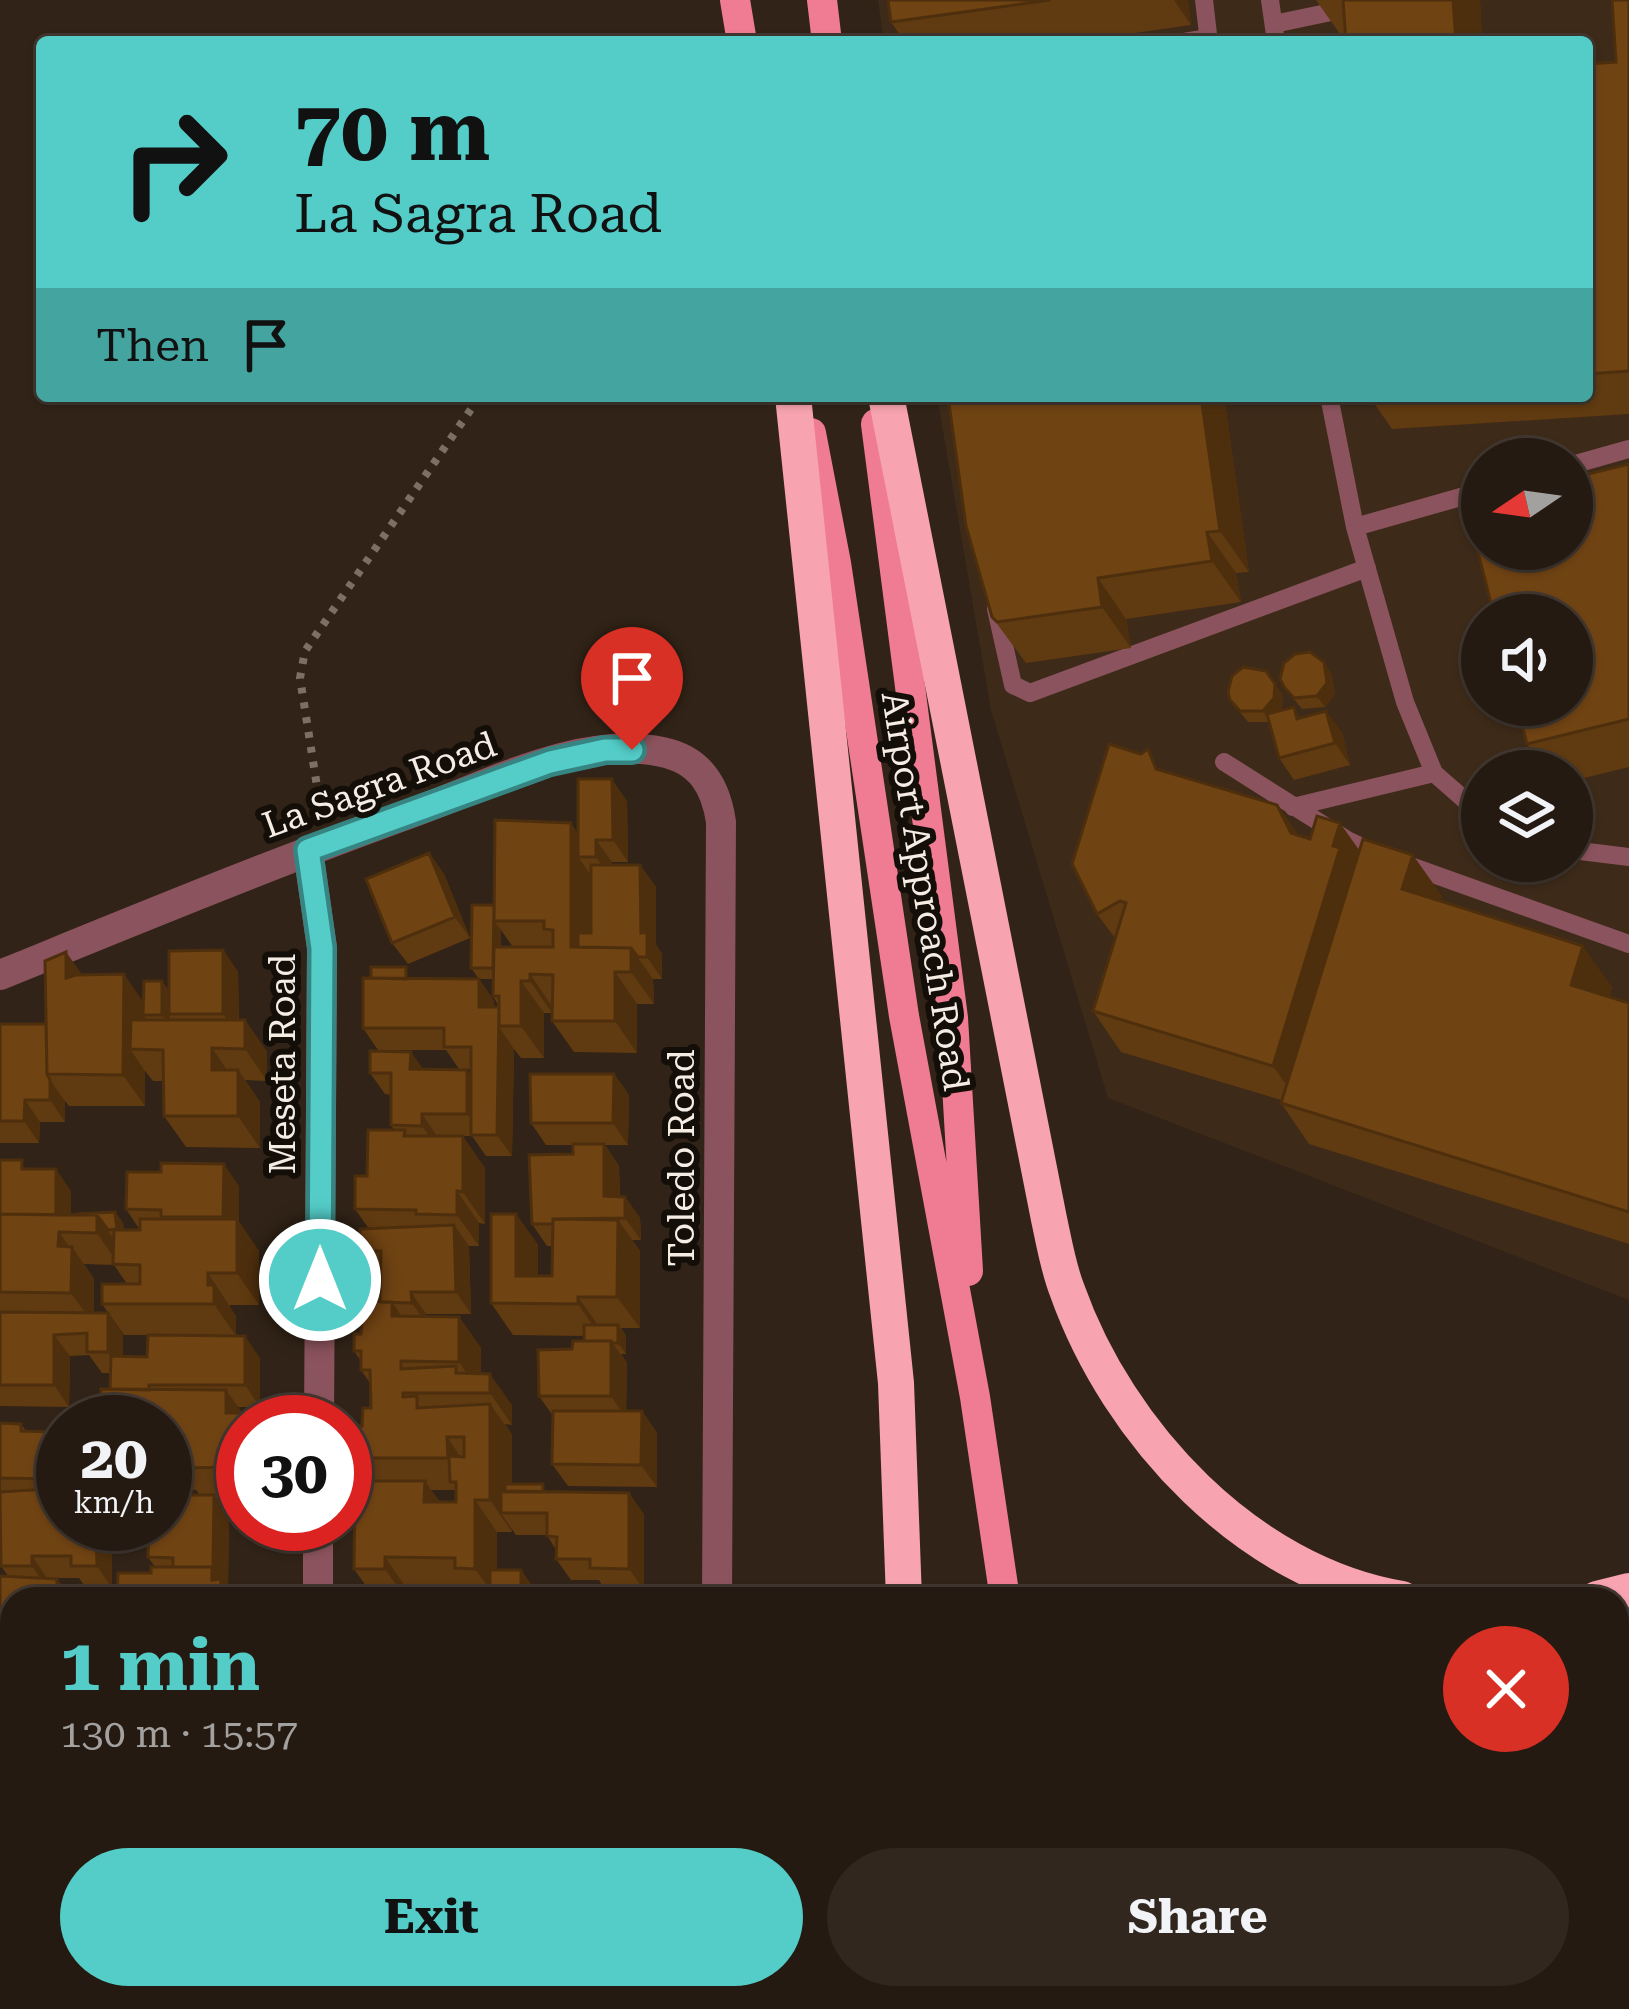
<!DOCTYPE html>
<meta charset="utf-8">
<style>
body{margin:0;font-family:"Roboto Serif",serif;background:#31271f;color:#f1f3f6;height:100vh;display:flex;flex-direction:column;font-size:45px;white-space:nowrap}
*{box-sizing:border-box;margin:0}
p{font-size:39px;color:#a3a19f}
.icon{flex:none;width:66px;height:66px;fill:none;stroke:currentColor;stroke-width:2;stroke-linecap:round;stroke-linejoin:round}
.map{position:relative;flex:1;overflow:hidden}
.panel{position:absolute;left:0px;top:1587px;width:1629px;height:423px;display:flex;flex-direction:column;background:#251a11;border-radius:36px 36px 0 0;box-shadow:0 3px 9px #0004,0 0 0 3px #423831}
.panel>*{flex:none}
.hud{position:absolute;left:36px;top:36px;width:1557px;height:366px;border-radius:12px;box-shadow:0 3px 9px #0004,0 0 0 3px #423831;background:#54cdc8;color:#111;overflow:hidden}
.needle{width:78px;rotate:257deg}
.fabs{position:absolute;left:1461px;top:438px;display:grid;gap:24px}
.fabs a{display:grid;place-items:center;width:132px;height:132px;border-radius:50%;background:#251a11;box-shadow:0 3px 9px #0004,0 0 0 3px #423831;font-size:60px}
.speed{position:absolute;left:36px;top:1395px;display:flex;gap:24px;font-size:60px;font-weight:700;text-align:center}
.speed>*{display:grid;place-content:center;width:156px;height:156px;border-radius:50%;background:#251a11;box-shadow:0 3px 9px #0004,0 0 0 3px #423831;line-height:1}
.speed small{font-size:30px;font-weight:400}
.speed .limit{border:18px solid #d22;background:#fff;color:#111}
.pin{position:absolute;display:grid;place-items:center;width:102px;height:102px;color:#fff;margin:-123px -51px;border-radius:50% 50% 50% 0;rotate:-45deg;box-shadow:0 0 12px #0007}
.pin .icon{rotate:45deg}
.me{position:absolute;width:132px;margin:-66px;rotate:0deg;stroke-linejoin:round;filter:drop-shadow(0 0 9px #0008)}
.turn{display:flex;align-items:center;gap:42px;height:252px;padding:0 60px;font-size:54px}
.turn .icon{width:156px;height:156px;stroke-width:2.5}
.turn b{display:block;font-size:84px;line-height:102px}
.then{display:flex;align-items:center;height:114px;padding:0 60px;background:#0003;gap:24px;font-size:45px}
.round{display:grid;place-items:center;flex:none;width:126px;height:126px;border-radius:63px;background:#31271f}
.head{display:flex;align-items:center;justify-content:space-between;height:204px;padding:0 60px}
h1{font-size:72px;font-weight:700;line-height:90px;color:#54cdc8}
.button{display:flex;gap:24px;margin-top:auto;padding:24px 60px}
.button a{flex:1;height:138px;border-radius:72px;background:#54cdc8;color:#111;font-size:48px;font-weight:700;line-height:138px;text-align:center}
.button a+a{background:#31271f;color:#f1f3f6}
.map>svg:first-child{display:block}
.built{fill:#3d2a19;fill-rule:evenodd}
.lines{fill:none;stroke-linecap:round;stroke-linejoin:round}
.path{stroke:#7c7065;stroke-width:8;stroke-dasharray:6 9;stroke-linecap:butt}
.service{stroke:#8b535d;stroke-width:18}
.minor{stroke:#8b535d;stroke-width:30}
.primary{stroke:#ef7c92;stroke-width:30}
.motorway{stroke:#f7a3b0;stroke-width:36}
.wall{fill:#603a10;fill-rule:evenodd}
.shaded-wall{fill:#4e2f0d}
.building{fill:#704313;stroke:#4e2f0d;stroke-width:3}
.route-casing{stroke:#378582;stroke-width:30}
.route{stroke:#54cdc8;stroke-width:21}
.labels{text-anchor:middle;stroke-width:12;stroke-linejoin:round;paint-order:stroke}
.street-label{font-size:36px;fill:#f5ece4;stroke:#140e09}
</style>
<div class="map">
<svg width="1629" height="2009" viewBox="0 0 1629 2009">
<rect width="100%" height="100%" fill="#312317"/>
<path class="built" d="M878 0H1629V1300L1108 1098 991 710 937 396H1587V42H884ZM1482 459H1572V549H1482ZM1482 615H1572V705H1482ZM1482 771H1572V861H1482Z"/>
<g class="lines">
<path class="path" d="M321 812 300 678 305 651 480 396"/>
<path class="service" d="M1270 0 1276 42
M1274 24 1331 12 1333 0
M1184 42 1202 39 1208 34 1204 0
M1329 396 1355 527 1405 702 1434 773 1482 815
M1572 465 1629 449
M1355 527 1482 491
M996 609 1013 685 1030 693 1367 568
M1224 762 1349 841 1379 855
M1293 807 1434 773
M1572 850 1629 857
M1405 864 1629 944"/>
<path class="minor" d="M308 851 322 948 319 1422
M0 975C138 919 276 862 417 811 491 784 581 735 662 752 701 760 716 787 721 822L717 1599
M318 1599V1524
M315 2009V1998
M715 2009V1998"/>
<path class="primary" d="M735 0 742 42
M822 0 827 42
M876 424 953 1018 968 1271
M811 433 836 563 904 1016 975 1397 1005 1599
M1063 1998 1065 2009"/>
<path class="motorway" d="M793 396 896 1383 904 1599
M886 396 1049 1219C1054 1242 1058 1267 1067 1290 1118 1434 1248 1573 1402 1599
M1597 1599 1629 1591
M1617 1834 1629 1820
M877 2009 878 1998
M1465 2009 1475 1998
M1614 2009 1629 1992"/>
</g>
<path class="wall" d="M888 0H1188L1191 25 1072 42H905L891 22Z
M1316 0H1480L1482 42H1346V37H1342Z
M1629 0V414L1392 429 1369 396H1587V64L1616 62Z
M948 396H1224L1249 572 1236 573 1241 602 1126 619 1131 648 1026 663 992 617Z
M1629 464V767L1572 781V771H1546L1527 744Z
M1324 662 1331 673 1335 694 1325 707 1302 709 1284 687Z
M1283 694 1280 710 1342 732 1350 765 1294 780 1279 758 1269 722H1248L1230 700Z
M1163 770 1277 805 1298 835 1359 851 1442 896 1440 901 1612 987 1609 997 1629 1003V1244L1309 1144 1281 1103V1100L1121 1052 1093 1011 1115 938 1097 914Z
M627 801 628 862H612V865H640L656 887V945L662 954V979H653L654 1004H637V1053L574 1052 552 1021V1013H544V1058H521L514 1049 512 1156H486L472 1136H437L485 1168V1224L479 1223V1246H469L471 1314H426L427 1316 459 1317 481 1348V1374L512 1405V1425L505 1424 512 1435V1484L644 1514V1590H619L626 1599H476L470 1590 407 1589 422 1590 429 1599H375L354 1569 369 1481 353 1458 362 1426 371 1408 370 1383 361 1370V1361L354 1351 361 1334 380 1302 381 1272H374L359 1251 369 1229 355 1209 367 1176 394 1130 391 1125V1095L385 1094 370 1073 423 1070 471 1076V1069H459L446 1050H378L363 1028 479 979 494 1001V1007H499L493 996 494 979H479L471 968 494 905 578 834ZM501 930 513 947H501ZM431 1490H455L456 1502H440ZM512 1529 516 1535H547L556 1550V1559L571 1580H599L603 1587 532 1586 521 1570H497V1532H512Z
M429 853 444 874 470 938 408 964 392 943Z
M223 950 238 972 239 1020H245L267 1052V1081L245 1080 260 1102V1148L186 1147 164 1116 163 1081H153L145 1071V1106H69L65 1101V1122H40L39 1143H0V1024H46L82 975 124 974 143 1003 169 992Z
M614 1074 629 1095 628 1145H605L619 1166 620 1197H625L640 1218 641 1240H632L640 1251V1328H621L626 1336V1354H621L627 1363 626 1411H642L657 1433V1487L568 1486 552 1464 553 1416 539 1396 572 1349 584 1341V1336L513 1335 491 1303 516 1214 538 1245V1276H552V1246H547L532 1224 573 1154V1145H546L531 1123Z
M0 1160 29 1169 71 1191V1215L115 1212 123 1223 124 1230H140L126 1209 239 1186V1222L259 1251V1305H230V1308L236 1316V1336L260 1358V1407H238L242 1413H249L255 1422H243V1499H217L229 1517 228 1590 235 1599 151 1573 155 1567 148 1557 200 1495 196 1490H165V1422L101 1411 110 1389 111 1373H102L89 1355 70 1356 69 1407 0 1406ZM84 1264 114 1265 127 1284 102 1304 124 1335H148L147 1357H123V1335L108 1313H94V1279Z
M0 1423 21 1424 26 1431 55 1432 63 1444V1524H111L112 1588H86L79 1578H47L67 1593 100 1592 104 1598 12 1599V1683H0V1576H8L1 1566Z
M0 1714H12V1825L0 1808Z
M0 1829H12V1993L0 1992Z
M111 1998H232V2005L235 2009H118Z
M509 1998V2009H350Z
M529 1998H635L634 2004H624L628 2009H546L545 2002 532 2001Z"/>
<path class="shaded-wall" d="M1174 0H1188L1191 25Z
M1453 0H1480L1482 42H1456Z
M1201 396H1224L1249 572 1220 531Z
M1207 532 1236 573 1241 602 1212 561Z
M1098 578 1126 619 1131 648 1102 607Z
M1324 662 1331 673 1335 694 1325 707 1317 696Z
M1275 684 1283 694 1282 709 1271 722 1263 711Z
M1326 711 1342 732 1350 765 1335 743Z
M612 779 627 801 628 862 613 840Z
M1277 805 1305 846 1291 833Z
M571 823 593 855 578 857 593 878V957L571 947Z
M1340 823 1369 864 1302 1107 1273 1066Z
M596 840 612 862 611 879 596 857Z
M429 853 444 874 470 938 455 917Z
M1413 855 1442 896 1431 930 1402 889Z
M640 865 656 887V945L662 954V979L647 957 641 933Z
M494 905V921L501 930V979L493 968Z
M1583 946 1612 987 1600 1026 1571 985Z
M631 948 653 979 654 1004 631 972Z
M223 950 238 972 239 1036 223 1014Z
M66 952 89 984 66 978Z
M615 972 637 1004V1053L615 1021Z
M124 974 146 1006 143 1015 146 1018V1049H130L145 1071V1106L123 1075Z
M530 974 552 1006V1013L530 981Z
M479 979 494 1001V1028L479 1007Z
M162 981 170 992V1026L162 1015Z
M521 981 544 1013V1058L521 1026Z
M245 1020 267 1052V1081L245 1049Z
M499 1027 514 1049 512 1156 497 1135Z
M212 1048 234 1080 212 1070Z
M411 1052 426 1073 410 1069Z
M238 1070 260 1102V1148L238 1116Z
M467 1070 482 1092V1136L467 1114Z
M614 1074 629 1095 628 1145 613 1123Z
M50 1080 65 1101V1122L50 1100Z
M25 1100 40 1122 39 1143 24 1121Z
M422 1114 437 1136V1147L422 1126Z
M463 1136 485 1168V1224L463 1192Z
M604 1144 619 1166 620 1218 604 1196Z
M224 1164 239 1186V1222L259 1251V1305L237 1273V1237L223 1217Z
M56 1169 71 1191V1233L56 1215Z
M457 1191 479 1223V1246L457 1215Z
M625 1197 640 1218 641 1240 625 1218Z
M115 1212 123 1223 125 1240 117 1229Z
M516 1214 538 1245V1304L516 1276Z
M97 1215 119 1247V1265L97 1233Z
M618 1220 640 1251V1328L617 1297Z
M454 1225 469 1246 471 1314 456 1292Z
M59 1232 72 1251V1247L94 1279V1325L71 1293 58 1246Z
M208 1273 236 1316V1336L214 1304 208 1285Z
M411 1292 426 1314 427 1325 412 1303Z
M578 1297 600 1328V1336L578 1304Z
M392 1302 414 1334 392 1316Z
M108 1313 123 1335V1374L108 1352Z
M459 1317 481 1348V1393L459 1362Z
M618 1325 626 1336V1354L618 1343Z
M54 1335 70 1356 69 1407 54 1385Z
M245 1336 260 1358V1407L245 1385Z
M611 1341 627 1363 626 1418 611 1396Z
M490 1374 512 1405V1425L490 1393Z
M226 1390 249 1422 226 1413Z
M490 1404 512 1435V1502L501 1513 512 1529V1532L490 1500Z
M642 1411 657 1433V1487L641 1465Z
M55 1432 63 1444V1491L54 1479Z
M447 1437 469 1469 470 1490 448 1458Z
M240 1441 243 1446V1473L239 1467Z
M425 1481 447 1513 424 1502Z
M629 1493 644 1514V1590L629 1569Z
M214 1495 229 1517 228 1590 235 1599H220L212 1580Z
M475 1500 497 1532V1599L475 1569Z
M96 1524H111L112 1588 97 1566Z
M32 1556 47 1578V1588L32 1566Z
M385 1557 407 1589 406 1599 385 1569Z
M521 1570 541 1599H521Z
M57 1579 72 1599 57 1593Z
M465 1998H477L485 2009H472Z
M502 1998H509V2009H504L502 2005Z"/>
<path class="building" d="M888 0H1050L891 22Z
M1343 0H1453L1456 42H1346Z
M1612 0H1629V371L1587 374V64L1616 62Z
M1137 36 1138 42H1098Z
M948 396H1201L1220 531 1207 532 1212 561 1098 578 1102 607 997 622 992 617 966 526Z
M1629 464V719L1527 744 1517 705H1572V615H1494L1466 505 1482 501V549H1572V478Z
M1310 652 1324 662 1327 683 1317 696 1294 698 1284 687 1280 679 1284 663 1295 654Z
M1243 667 1266 671 1275 684 1274 698 1263 711H1240L1230 700 1228 692 1232 676Z
M1294 707 1297 719 1326 711 1335 743 1279 758 1267 714Z
M1109 744 1141 754 1148 749 1156 769 1277 805 1291 833 1310 839 1317 816 1340 823 1333 846 1340 848 1273 1066 1093 1011 1126 903 1120 901 1097 914 1072 864Z
M578 779H612L613 840H596V857H578Z
M495 820 571 823V947L631 948V972H615V1021H552L553 975 530 974V981H521V1026H499V996H493L494 947H553V930L544 929V921H494Z
M1363 839 1413 855 1402 889 1583 946 1571 985 1629 1003V1212L1281 1103Z
M429 853 455 917 392 943 366 879Z
M591 865H640L641 933 647 932V957H638L631 948 578 947V933H591Z
M472 905H494L493 968H471Z
M223 950V1014H169V951Z
M66 952V978L76 975 124 974 123 1075 47 1074 45 961Z
M371 967H406V979L371 978Z
M363 978 479 979V1007H499L497 1135H471V1047H444V1028H363Z
M144 981H162V1015H143Z
M131 1020H245V1049L212 1048V1070H238V1116H164L163 1050 130 1049Z
M0 1024H46L47 1074 50 1080V1100H25L24 1121H0Z
M370 1051 411 1052 410 1069 467 1070V1114H422V1126L391 1125V1073H370Z
M530 1074H614L613 1123H531Z
M368 1130H405L404 1136H463V1192L457 1191V1215L416 1214V1210L355 1209V1176H367Z
M573 1144H604V1196L625 1197V1218L553 1219V1224H532L529 1155 573 1154Z
M0 1160H22V1169H56V1215L0 1214Z
M161 1163 224 1164 223 1217H161V1210L126 1209 127 1172H161Z
M115 1212 117 1229 108 1230 97 1215 76 1214Z
M0 1214 97 1215V1233L59 1232 58 1246 72 1247 71 1293 0 1292Z
M491 1214H516V1276H552L553 1219 618 1220 617 1297H578V1304L491 1303Z
M140 1219H237V1273H208V1285H214V1304H102V1284H140V1265L113 1264 114 1230H140Z
M454 1225 456 1292H411L412 1303 380 1302 381 1251H359L360 1229Z
M364 1301 392 1302V1316L459 1317V1362L401 1361V1369L456 1366V1373L490 1374V1393H403V1397L417 1396V1408L490 1404V1500H475V1569L455 1568V1558L385 1557V1569H354L355 1481H425L424 1502H456V1482H450L449 1456 464 1457V1437H447L448 1458H353V1425L362 1426 363 1408H371L370 1370H361V1351H354V1334H361Z
M0 1312 108 1313V1352H87V1333L54 1335V1385H0Z
M584 1325H618V1343H611V1341H584Z
M148 1335 245 1336V1385H149V1390L110 1389 111 1356 147 1357Z
M573 1341H611V1396H539L538 1350 572 1349Z
M101 1389 226 1390V1413H249V1422H243V1441H240L239 1467 180 1468V1458H165V1422H135V1409H129V1422H101Z
M80 1411H101V1422H80Z
M553 1411H642L641 1465 552 1464Z
M0 1423 21 1424V1431L55 1432 54 1479 0 1478Z
M505 1484H543V1492H505Z
M63 1488V1524H96L97 1566H71V1556H32V1566H1L0 1492Z
M501 1491 629 1493V1569L590 1568V1559H556L557 1537 547 1536V1513H501Z
M165 1495H214L213 1569 212 1567H173V1558L148 1557 149 1524H165Z
M151 1567H212V1580L221 1579 220 1599H117L118 1573H151Z
M490 1570H521V1599H490Z
M0 1576 57 1579V1593L100 1592V1599H12V1652H0Z
M528 1586 617 1587V1599H528Z
M391 1589 422 1590V1599H391Z
M0 1714H12V1794H0Z
M0 1829H12V1884H0Z
M0 1903H12V1971H0Z
M0 1996H5V2005H40V2009H0Z
M350 1998H474V2009H350Z
M477 1998H502V2005L483 2006Z
M545 1998H559V2007H545Z
M559 1998H620V2009H559Z
M156 1999 229 2000V2009H156Z"/>
<g class="lines">
<g class="route-casing">
<path id="route" d="M320 1280 322 948 308 850 550 762 605 750H632"/>
</g>
<use href="#route" class="route"/>
</g>
<g class="labels">
<g class="street-label">
<text transform="translate(379 784) rotate(-20)" y="13">La Sagra Road</text>
<text transform="translate(926 891) rotate(81)" y="13">Airport Approach Road</text>
<text transform="translate(282 1064) rotate(-90)" y="13">Meseta Road</text>
<text transform="translate(681 1158) rotate(-90)" y="13">Toledo Road</text>
</g>
</g>
</svg>
<div class="fabs">
<a><svg class="needle" viewBox="-14 -14 28 28"><path d="M0-13l5 13h-10z" fill="#e53935"/><path d="M0 13l5-13h-10z" fill="#a3a19f"/></svg></a>
<a><svg class="icon" aria-label="sound" viewBox="0 0 24 24"><path d="M4 9h4l5-4v14l-5-4H4zM17 9q2 3 0 6"/></svg></a>
<a><svg class="icon" aria-label="layers" viewBox="0 0 24 24"><path d="M12 4l9 5-9 5-9-5zM3 14l9 5 9-5"/></svg></a>
</div>
<div class="speed"><div>20<small>km/h</small></div><div class="limit">30</div></div>
<div class="pin" style="left:632px;top:750px;background:#d93025"><svg class="icon" aria-label="arrive" viewBox="0 0 24 24"><path d="M6 21V4h12l-3 4 3 4H6"/></svg></div>
<svg class="me" style="left:320px;top:1280px" viewBox="-20 -20 40 40"><circle r="17" fill="#54cdc8" stroke="#fff" stroke-width="3"/><path d="M0-11L8 9 0 5-8 9z" fill="#fff"/></svg>
<div class="hud">
<div class="turn"><svg class="icon" aria-label="right" viewBox="0 0 24 24"><path d="M7 20v-9h11M14 6l5 5-5 5"/></svg><div><b>70 m</b>La Sagra Road</div></div>
<div class="then">Then<svg class="icon" aria-label="arrive" viewBox="0 0 24 24"><path d="M6 21V4h12l-3 4 3 4H6"/></svg></div>
</div>
<section class="panel">
<div class="head"><div><h1>1 min</h1><p>130 m · 15:57</p></div><a class="round" style="background:#d93025;color:#fff"><svg class="icon" aria-label="close" viewBox="0 0 24 24"><path d="M6 6l12 12M18 6L6 18"/></svg></a></div>
<div class="button"><a>Exit</a><a>Share</a></div>
</section>
</div>
